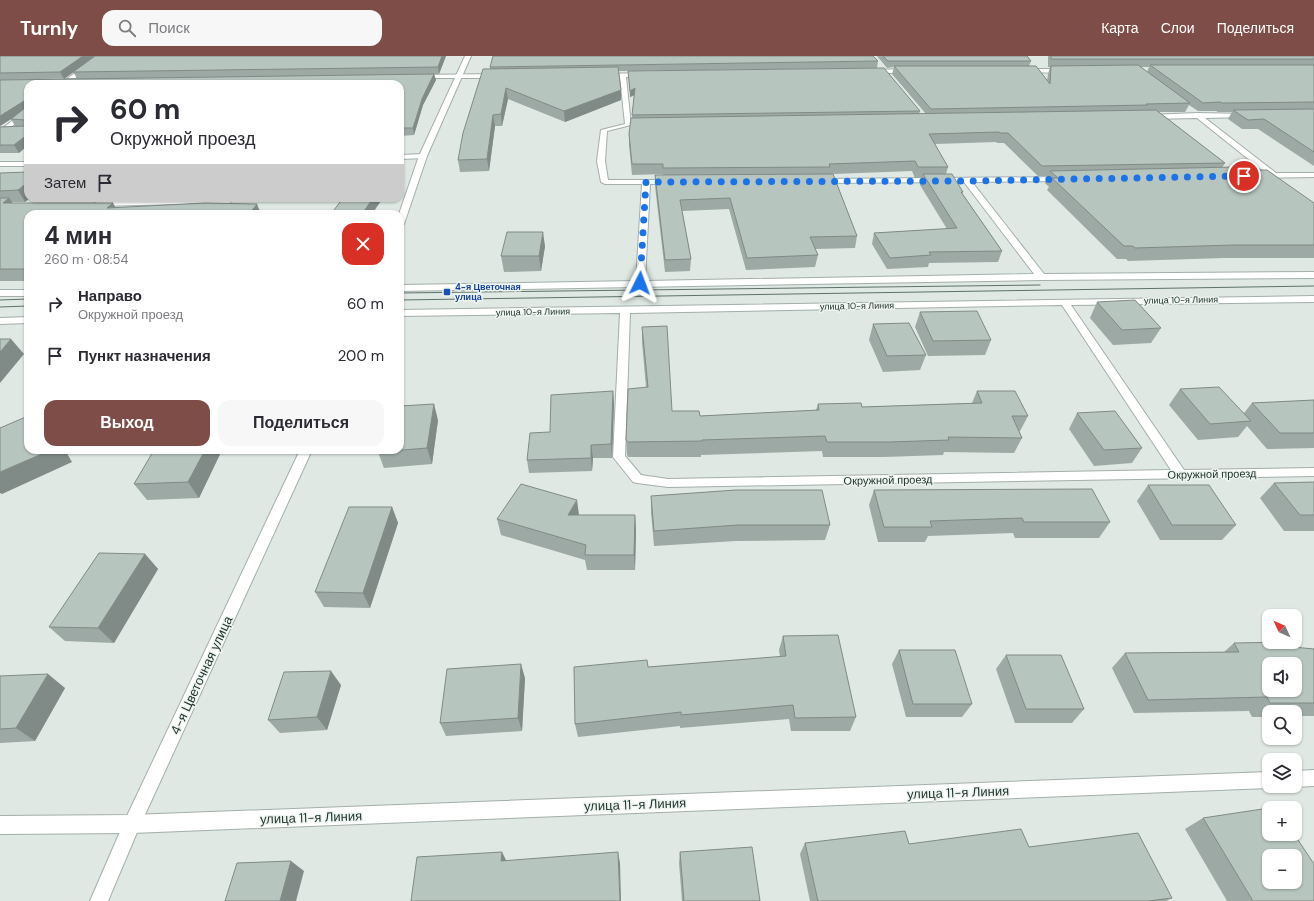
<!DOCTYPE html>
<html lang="ru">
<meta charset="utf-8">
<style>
body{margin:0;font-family:"DM Sans",sans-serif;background:#f7f7f7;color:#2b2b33;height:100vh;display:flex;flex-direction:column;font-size:15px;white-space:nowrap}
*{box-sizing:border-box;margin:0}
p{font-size:13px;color:#7c7c81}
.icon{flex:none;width:22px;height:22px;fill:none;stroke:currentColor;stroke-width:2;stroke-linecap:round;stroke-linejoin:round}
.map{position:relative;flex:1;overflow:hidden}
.drawer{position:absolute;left:24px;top:154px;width:380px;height:244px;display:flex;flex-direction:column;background:#fff;border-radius:12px;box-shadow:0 1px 3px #0004}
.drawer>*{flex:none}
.guide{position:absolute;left:24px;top:24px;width:380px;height:122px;border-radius:12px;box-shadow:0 1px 3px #0004;background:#fff;color:#2b2b33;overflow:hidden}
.needle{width:26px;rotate:314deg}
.tools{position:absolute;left:1262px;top:553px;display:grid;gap:8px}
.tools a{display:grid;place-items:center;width:40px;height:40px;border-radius:8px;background:#fff;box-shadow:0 1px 3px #0004;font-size:20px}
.pin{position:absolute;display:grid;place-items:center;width:34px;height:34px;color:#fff;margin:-17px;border:2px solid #fff;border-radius:50%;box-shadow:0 1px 4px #0007}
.me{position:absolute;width:44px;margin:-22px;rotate:3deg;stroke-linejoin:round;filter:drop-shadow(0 0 3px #0008)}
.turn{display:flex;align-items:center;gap:14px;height:84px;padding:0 20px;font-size:18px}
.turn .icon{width:52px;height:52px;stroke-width:2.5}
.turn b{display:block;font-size:28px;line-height:34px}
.then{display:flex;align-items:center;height:38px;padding:0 20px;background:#0003;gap:8px;font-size:15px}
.round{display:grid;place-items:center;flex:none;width:42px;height:42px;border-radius:12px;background:#f7f7f7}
.summary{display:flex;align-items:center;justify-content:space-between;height:68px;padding:0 20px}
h1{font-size:24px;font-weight:700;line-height:30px}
.button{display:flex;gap:8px;margin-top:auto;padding:8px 20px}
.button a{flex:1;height:46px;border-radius:12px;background:#7e4d48;color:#fff;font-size:16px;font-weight:700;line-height:46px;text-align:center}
.button a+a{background:#f7f7f7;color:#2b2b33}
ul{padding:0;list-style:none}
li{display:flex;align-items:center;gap:12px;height:52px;padding:0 20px}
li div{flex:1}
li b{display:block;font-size:15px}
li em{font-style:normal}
header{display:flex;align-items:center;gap:24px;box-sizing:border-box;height:56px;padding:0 20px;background:#7e4d48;color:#fff}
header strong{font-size:19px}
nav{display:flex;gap:22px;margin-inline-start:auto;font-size:14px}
.search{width:280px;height:36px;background:#f7f7f7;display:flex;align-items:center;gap:10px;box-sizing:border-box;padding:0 14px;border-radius:12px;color:#7c7c81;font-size:15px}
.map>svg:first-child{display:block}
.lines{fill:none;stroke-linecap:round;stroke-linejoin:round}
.service-casing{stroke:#a3afa9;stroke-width:2}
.tertiary-casing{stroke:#a3afa9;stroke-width:2}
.service{fill:#fff;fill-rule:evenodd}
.tertiary{fill:#fff;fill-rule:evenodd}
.tram{stroke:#5c726a;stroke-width:1}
.wall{fill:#9da9a4;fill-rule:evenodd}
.shaded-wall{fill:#808a86}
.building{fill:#b7c5bf;stroke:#808a86;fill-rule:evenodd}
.route{stroke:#1a73e8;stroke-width:7;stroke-dasharray:0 12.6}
.transit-dot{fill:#1a4fb4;stroke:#eef5f1;stroke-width:1.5}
.labels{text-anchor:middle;stroke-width:3;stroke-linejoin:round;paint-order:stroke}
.far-transit-label{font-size:9px;font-weight:bold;fill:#164399;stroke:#eef5f1;text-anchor:start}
.far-street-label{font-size:9px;fill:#22362f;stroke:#eef5f1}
.street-label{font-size:11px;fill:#22362f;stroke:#eef5f1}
.near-street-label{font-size:13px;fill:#22362f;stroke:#eef5f1}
</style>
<header>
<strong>Turnly</strong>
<div class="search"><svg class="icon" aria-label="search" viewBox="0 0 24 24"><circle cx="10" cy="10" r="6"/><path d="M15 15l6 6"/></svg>Поиск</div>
<nav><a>Карта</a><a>Слои</a><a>Поделиться</a></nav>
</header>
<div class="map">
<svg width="1314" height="845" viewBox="0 0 1314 845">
<rect width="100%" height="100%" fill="#dfe8e3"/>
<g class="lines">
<g class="service-casing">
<path id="service" d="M98 0H105L67 28H60Z
M1025 13H1065L1068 15 1065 17 1023 16 1022 15Z
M871 14 909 13 912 15 909 17H869L868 16Z
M643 17 646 19 645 20 626 21 631 69 607 75 605 105 608 124H671L675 126 671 128H650L645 225 1034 218 964 126 819 127 815 125 819 123 1063 121 1067 123 1066 125 972 126 1044 218 1314 216V222L1041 224 400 235V229L636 225 642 128H605L601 126 597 105 601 74 625 68 620 21 603 22 600 20 603 18Z
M419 19 497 18 500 20 497 22H417L416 21Z
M28 53V58L0 79V74Z
M1197 57 1249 58V60L1247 61 1205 62 1276 117H1314V121L1256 122V118H1267L1197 62 1149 63 1146 61 1149 59Z
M423 98H426V102L400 103V99Z
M0 106H28V110H0Z
M233 142 230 147H227L97 150 93 148 97 146Z
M0 234H28V240H0Z
M1314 240V246L1071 249 1184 414 1314 412V420L668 431 637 427 633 426 613 401 620 257 400 260V254ZM1062 249 1171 414 668 423 641 419 625 400 630 257Z
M28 261V267L0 268V262Z
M1314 714V730L1295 731 1292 730H1295V715Z
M1269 716V730H1275L1269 732 132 777 0 778V760L132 759Z"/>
</g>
<g class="tertiary-casing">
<path id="tertiary" d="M465 0H471L427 100 404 168 400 170 399 158 419 100Z
M300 394H312L138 774 108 845H90L126 762Z"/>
</g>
<use href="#service" class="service"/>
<use href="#tertiary" class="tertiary"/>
<path class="tram" d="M400 237 1040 229
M0 244 28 243
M400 244 1314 230
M0 251 28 250"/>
</g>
<path class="wall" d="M0 0H446L439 18H434L436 24 423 49 414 79 400 80V28H28V89L19 97H0V71L15 70 11 63 13 62 0 70V24L77 22 73 16 64 23 0 24Z
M877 0H1027L1031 5 1029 10 1047 25 1048 18 1050 11H1048V0H1314V110L1258 73H1242L1228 63 1232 56H1218L1216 55H1198L1189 49 1185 56H1159L1225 107 1222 112 1237 114 1314 147V202H1225L1128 205 1126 203H1117L1047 134 1049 131 1045 127 1048 120H1038L1004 87H997L996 86 935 88 948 111 946 118 963 136 962 137 1002 195 998 206 929 207 928 211 887 213 872 188 874 177 947 173 920 129 922 122H915L912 115 833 118 857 180 855 192 815 193 818 199 815 211 746 214 729 153 682 155 691 203 690 215 665 216 655 130V119H663V118L632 119 629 89V78L632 62 634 39 630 41 628 15 920 55 919 58H926L892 18 894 11 887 12ZM1141 11H1149L1147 16Z
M878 5 877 12 619 15 621 44 565 66 508 43 502 70H495L489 115 460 116 458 104 490 13V11Z
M0 117 28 142H30L25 146H12V147H113L115 152 28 158V225H0Z
M545 190 541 215 504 216 501 200Z
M1097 246 1161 272 1151 287 1113 289 1090 262Z
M920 256 991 284 985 299 928 300 915 271Z
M873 268 926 299 920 314 883 316 869 284Z
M642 271 672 355 700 360 816 354 818 348 862 351 972 347 977 335 1028 360 1020 375H1019L1022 382 1014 397 944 396 943 399 884 401H823L822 395 701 399V401H628L627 399 626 384 646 331 642 286Z
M1180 333 1244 357 1252 347 1314 344V392L1267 393 1247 370 1238 381 1198 384 1169 349Z
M613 335 614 349 612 402H593L592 415 529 417 527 404 550 376Z
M1077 357 1142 392 1132 407 1094 410 1069 373Z
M438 364 432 408 384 412 378 396Z
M222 394 199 442 147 444 134 428Z
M1314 426V475H1284L1260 442 1274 427Z
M1148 429 1236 469 1222 484H1160L1137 445Z
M874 434 1110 466 1099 482H1015L1013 477 928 480 925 486H878L869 449Z
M651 440 830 469 825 484 736 485 654 490 651 456Z
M392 451 398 467 370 552 324 551 315 536Z
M579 459H635L636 475 635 514H587L585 504 501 479 497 463Z
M145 498 158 513 114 587 65 585 49 571Z
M783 580 856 661 850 675H791L789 663 680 672V670L578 681 575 668 648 611 780 601 779 594Z
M1234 587 1314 593V660H1295V656H1269V661H1252L1249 655 1134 657 1112 612 1125 597 1224 596Z
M899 594 972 648 962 661H906L892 608Z
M1006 599 1084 653 1072 667H1015L996 613Z
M0 620 65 632 35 685 0 687Z
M525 622 522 675 446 680 440 667Z
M341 629 327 674 280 677 268 664Z
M1203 762 1314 845H1227L1185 773Z
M805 787 909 788 1029 791 1172 842 1166 845H810L800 798Z
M680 796 760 845H682L679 807Z"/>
<path class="shaded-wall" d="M83 0H96L64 23 60 16Z
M442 0H446L439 18 438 11Z
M434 18 436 24 423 49 414 79 413 72 422 43Z
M506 32 508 43 502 70 501 58Z
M635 32V39L630 41V35Z
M621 34V44L565 66 564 55Z
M24 45 28 52 0 70V60Z
M493 59 495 70 489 115 487 103Z
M28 78V89L19 97 14 89Z
M400 102 402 112 400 116Z
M28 126V142H30L25 146 18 134Z
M9 142 17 153 3 147Z
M373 142H383L372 158H362Z
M113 147 119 158 107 152Z
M257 148 261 158H249Z
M543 176 545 190 541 215 539 200Z
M11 283 24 298 0 327V296Z
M613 335 614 349 612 402 611 388Z
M434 348 438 364 432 408 427 392Z
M591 389 593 402 592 415 591 402Z
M51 394H65L72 406 2 438 0 437V416Z
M205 394H222L199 442 188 426Z
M577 444 579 459H568Z
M392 451 398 467 370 552 363 537Z
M635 459 636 475 635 514 634 499Z
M145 498 158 513 114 587 98 572Z
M521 608 525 622 522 675 518 662Z
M331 615 341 629 327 674 317 661Z
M48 618 65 632 35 685 16 672Z
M502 796 507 806 501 805Z
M618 796 620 807 621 845H620Z
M291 805 304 815 296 845H280Z"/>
<path class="building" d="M0 0H83L60 16 0 17Z
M95 0H442L438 11 73 16Z
M493 0H873L878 5 490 11Z
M883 0H1027L1031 5H888Z
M1051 0H1314V3H1051Z
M1138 9 1190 47 1146 48 1147 49 931 53 894 10H1036L1050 28 1051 10Z
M1150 9H1314V46L1222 47 1220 46 1203 47Z
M618 11 621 34 564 55 506 32 501 58 493 59 487 103 458 104 463 77 483 13Z
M884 12 920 55 632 59 635 32 630 35 628 15Z
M434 18 422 43 413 72H400V28H28V78L14 89H0V71L24 70 25 69V64L11 63 25 52 24 45 0 60V24Z
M1314 53V96L1264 63 1248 64 1233 54Z
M1156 54 1225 107 1042 110 1008 77H1000L999 76 929 78 948 111H918L915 105 829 108 830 111 663 112V108H632L629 78 631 62Z
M1234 111 1237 114H1267L1314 147V189H1234L1135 192 1133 190H1124L1052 122H1058L1050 115Z
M28 116V126L18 134 0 135V117Z
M833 118 857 180 810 181 818 199 747 202 730 142 680 144 691 203 665 204 655 119Z
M923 118H952L963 136H961L1002 195 929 196 931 199 890 202 874 177 957 172Z
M0 142H9L3 147H113L107 152 205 147 257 148 249 158H28V213H0Z
M343 142H373L362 158H331Z
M507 176H543L539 200H501Z
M1135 244 1161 272 1122 274 1097 246Z
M977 255 991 284 933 285 920 256Z
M909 267 926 299 887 300 873 268Z
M667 270 672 355H699L700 360 819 354 818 348 861 347 862 351 982 347 977 335H1015L1028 360H1012L1022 382 948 381 949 384 889 386H827L825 380 702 384V385L628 386 626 384 628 333 648 331 642 271Z
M0 283H11L0 296Z
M1219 331 1251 365 1210 368 1180 333Z
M613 335 611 388 591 389V402L527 404 530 377 550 376 551 339Z
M1314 344V377H1280L1252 347Z
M434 348 427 392 378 396 379 394H400V350Z
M1115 355 1142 392 1104 394 1077 357Z
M28 360V394H51L0 416V372Z
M154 394H205L188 426 134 428Z
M1314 426V459H1300L1274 427Z
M521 428 577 444 568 459H635L634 499H585L586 489 497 463Z
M1148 429H1209L1236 469H1172Z
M1092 433 1110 466H1024L1022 462 930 465 932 471H884L874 434Z
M736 434H822L830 469H738L654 475 651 440Z
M349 451H392L363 537 315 536Z
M99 497 145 498 98 572 49 571Z
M838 579 856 661 795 662 793 649 681 659V656L575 668 574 611 647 604 648 611 786 600 783 580Z
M1290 586 1293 591 1314 593V647H1270L1267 641 1148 644 1125 597 1239 596 1234 587ZM1269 608H1295V634H1269Z
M899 594H955L972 648H913Z
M1006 599H1061L1084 653H1026Z
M521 608 518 662 440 667 447 613Z
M331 615 317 661 268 664 284 616Z
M48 618 16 672 0 673V620Z
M1269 752V778H1294L1314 808V845H1253L1203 762ZM1269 800H1295V826H1269Z
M1021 773 1029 791 1138 777 1172 842 1148 845H818L805 787 905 775 909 788Z
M752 791 760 845H684L680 796Z
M502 796 501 805 618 796 620 845H411L417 801Z
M291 805 280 845H225L237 807Z"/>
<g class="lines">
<path class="route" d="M640 227 646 126 967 125 1244 120"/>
</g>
<rect class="transit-dot" x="443" y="232" width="8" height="8" rx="2"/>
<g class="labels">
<g class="far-transit-label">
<text x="455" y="234">4-я Цветочная<tspan x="455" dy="10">улица</tspan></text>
</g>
<g class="far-street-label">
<text transform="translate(1181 244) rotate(-1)" y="3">улица 10-я Линия</text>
<text transform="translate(857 250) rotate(-1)" y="3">улица 10-я Линия</text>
<text transform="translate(533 256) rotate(-1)" y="3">улица 10-я Линия</text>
</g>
<g class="street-label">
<text transform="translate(1212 418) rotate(-1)" y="4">Окружной проезд</text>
<text transform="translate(888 424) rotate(-1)" y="4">Окружной проезд</text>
</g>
<g class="near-street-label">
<text transform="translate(201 619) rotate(-65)" y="5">4-я Цветочная улица</text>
<text transform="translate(958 736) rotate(-2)" y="5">улица 11-я Линия</text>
<text transform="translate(635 748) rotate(-2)" y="5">улица 11-я Линия</text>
<text transform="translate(311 761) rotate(-2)" y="5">улица 11-я Линия</text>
</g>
</g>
</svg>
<div class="tools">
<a><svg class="needle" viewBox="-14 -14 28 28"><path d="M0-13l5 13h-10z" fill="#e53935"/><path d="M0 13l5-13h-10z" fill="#7c7c81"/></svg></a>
<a><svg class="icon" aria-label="sound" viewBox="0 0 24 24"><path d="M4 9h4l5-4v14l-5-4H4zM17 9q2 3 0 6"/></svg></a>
<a><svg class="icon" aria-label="search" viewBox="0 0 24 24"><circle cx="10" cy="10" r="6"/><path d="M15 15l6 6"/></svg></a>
<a><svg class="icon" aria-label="layers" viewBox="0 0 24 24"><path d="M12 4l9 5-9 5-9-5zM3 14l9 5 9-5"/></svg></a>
<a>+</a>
<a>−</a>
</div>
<div class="pin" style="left:1244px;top:120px;background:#d93025"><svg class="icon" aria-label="arrive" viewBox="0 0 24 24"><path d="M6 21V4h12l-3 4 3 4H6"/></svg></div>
<svg class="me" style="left:640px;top:227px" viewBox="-20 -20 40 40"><path d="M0-17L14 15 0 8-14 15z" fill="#1a73e8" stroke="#fff" stroke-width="4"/></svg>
<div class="guide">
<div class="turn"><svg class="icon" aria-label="right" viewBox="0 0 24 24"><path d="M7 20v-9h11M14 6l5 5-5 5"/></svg><div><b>60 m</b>Окружной проезд</div></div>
<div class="then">Затем<svg class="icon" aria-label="arrive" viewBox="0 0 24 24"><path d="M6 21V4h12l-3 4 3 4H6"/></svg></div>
</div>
<section class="drawer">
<div class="summary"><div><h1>4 мин</h1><p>260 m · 08:54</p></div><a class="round" style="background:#d93025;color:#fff"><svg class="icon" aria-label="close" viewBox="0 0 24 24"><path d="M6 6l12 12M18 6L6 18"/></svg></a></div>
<ul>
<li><svg class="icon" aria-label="right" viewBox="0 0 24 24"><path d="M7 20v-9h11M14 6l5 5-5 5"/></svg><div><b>Направо</b><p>Окружной проезд</p></div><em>60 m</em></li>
<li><svg class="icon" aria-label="arrive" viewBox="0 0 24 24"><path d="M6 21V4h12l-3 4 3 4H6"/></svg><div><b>Пункт назначения</b></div><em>200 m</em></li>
</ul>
<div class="button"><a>Выход</a><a>Поделиться</a></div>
</section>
</div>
